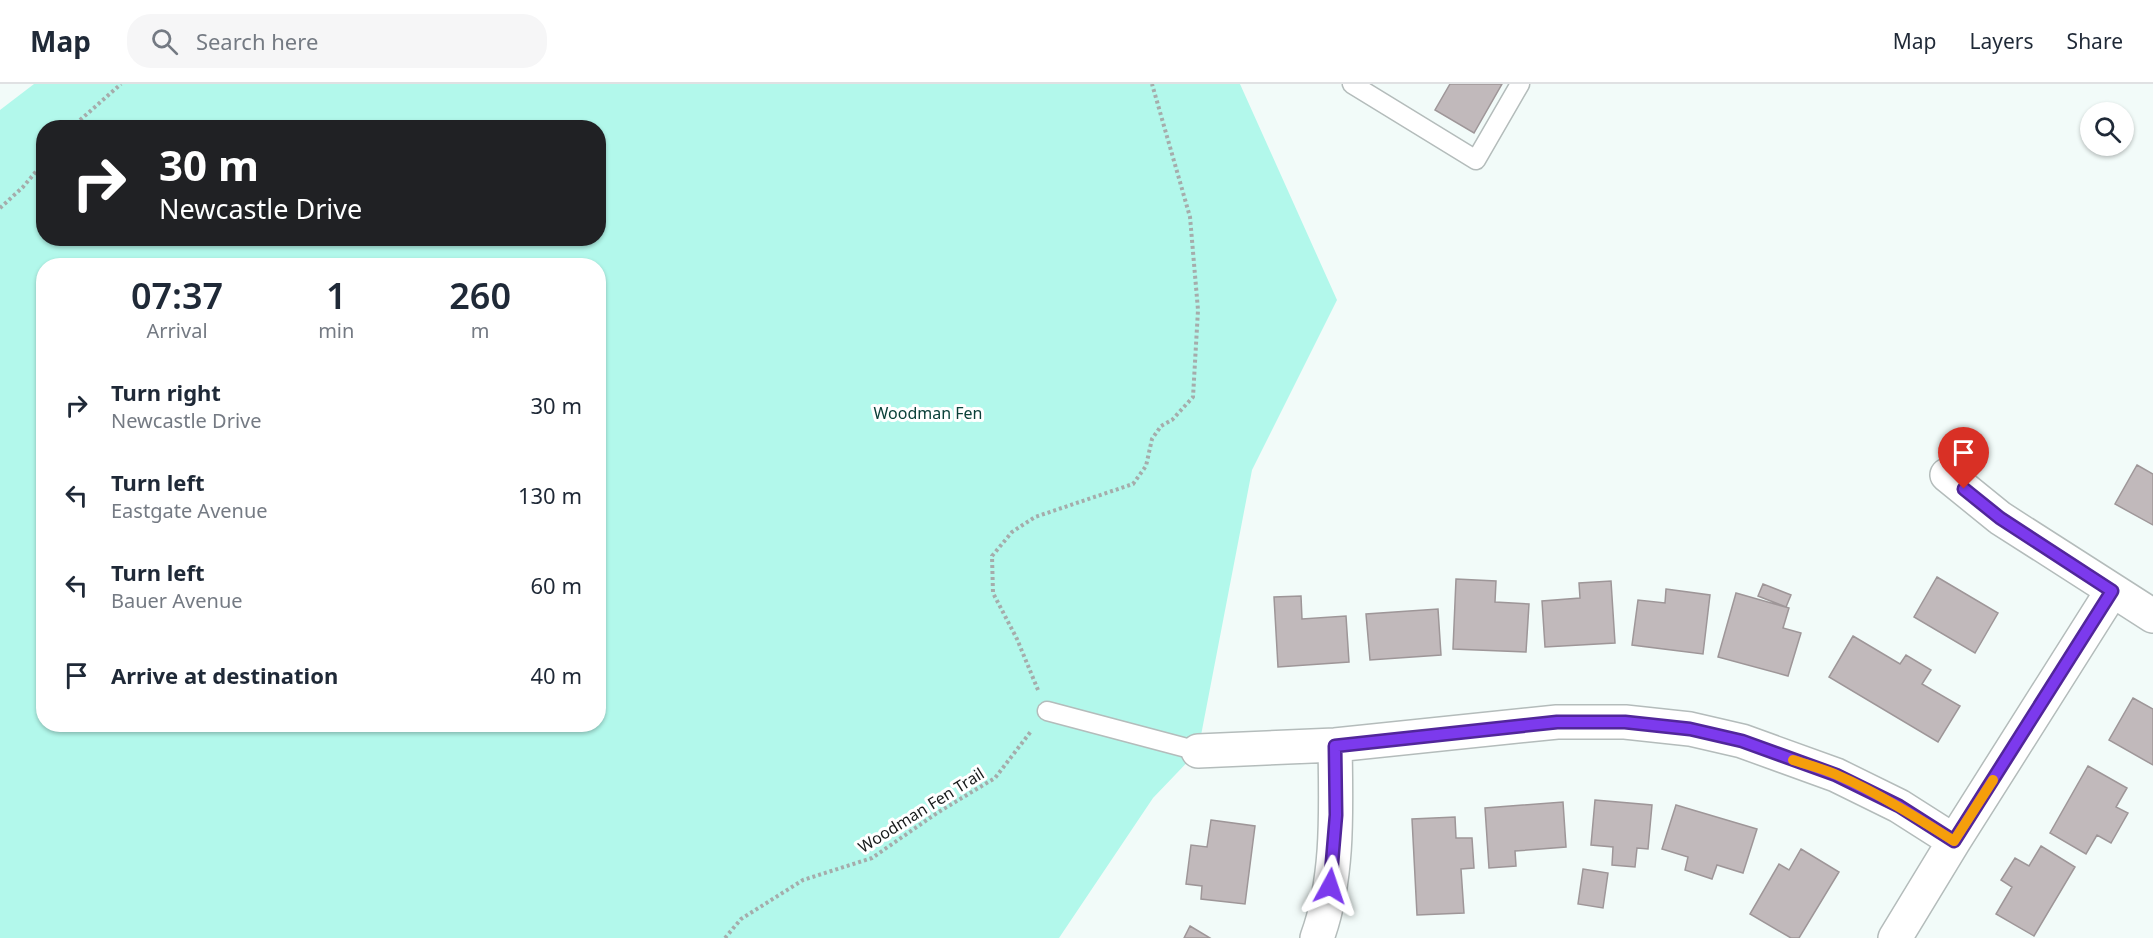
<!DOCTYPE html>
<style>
body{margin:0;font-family:"Noto Sans",sans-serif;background:#f6f6f7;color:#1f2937;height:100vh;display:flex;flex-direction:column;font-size:22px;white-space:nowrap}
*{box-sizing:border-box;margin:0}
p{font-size:20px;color:#747a83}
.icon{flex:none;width:33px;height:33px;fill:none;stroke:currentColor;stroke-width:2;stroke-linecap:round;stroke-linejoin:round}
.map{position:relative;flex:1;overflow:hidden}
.panel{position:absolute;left:36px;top:174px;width:570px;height:474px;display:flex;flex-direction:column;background:#fff;border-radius:24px;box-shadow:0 2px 4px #0004}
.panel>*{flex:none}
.hud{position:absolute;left:36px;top:36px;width:570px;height:126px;border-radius:24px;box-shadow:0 2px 4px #0004;background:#202124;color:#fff;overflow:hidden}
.buttons{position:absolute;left:2080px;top:18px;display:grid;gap:12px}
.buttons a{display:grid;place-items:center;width:54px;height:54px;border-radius:50%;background:#fff;box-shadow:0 2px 4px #0004;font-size:30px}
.pin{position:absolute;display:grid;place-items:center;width:51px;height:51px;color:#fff;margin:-62px -26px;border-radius:50% 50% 50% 0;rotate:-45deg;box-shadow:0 0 6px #0007}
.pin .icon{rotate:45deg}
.me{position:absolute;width:66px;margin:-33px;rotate:5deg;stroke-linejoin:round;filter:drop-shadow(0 0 4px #0008)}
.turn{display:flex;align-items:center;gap:21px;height:126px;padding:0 24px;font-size:27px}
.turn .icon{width:78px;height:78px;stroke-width:2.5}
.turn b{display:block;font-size:42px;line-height:51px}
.eta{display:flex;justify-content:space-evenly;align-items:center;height:102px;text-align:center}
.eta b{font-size:36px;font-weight:600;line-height:42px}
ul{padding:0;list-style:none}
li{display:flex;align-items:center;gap:18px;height:90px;padding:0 24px}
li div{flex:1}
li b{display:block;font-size:22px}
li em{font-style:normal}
header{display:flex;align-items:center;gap:36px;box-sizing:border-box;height:84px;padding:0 30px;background:#fff;border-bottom:2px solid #e0e1e3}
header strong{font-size:28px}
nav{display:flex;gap:33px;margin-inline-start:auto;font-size:21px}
.search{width:420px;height:54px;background:#f6f6f7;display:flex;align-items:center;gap:15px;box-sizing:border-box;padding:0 21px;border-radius:24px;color:#747a83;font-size:22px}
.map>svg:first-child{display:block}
.green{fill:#b2f8eb;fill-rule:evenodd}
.building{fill:#c1b9bb;stroke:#9e9698;stroke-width:1.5}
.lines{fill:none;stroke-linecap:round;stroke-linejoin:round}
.lane-casing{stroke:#b4bcbb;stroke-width:21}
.street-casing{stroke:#b4bcbb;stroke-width:36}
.path{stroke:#a5acab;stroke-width:4;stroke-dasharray:3 3;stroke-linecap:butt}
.lane{stroke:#fff;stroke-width:18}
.street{stroke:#fff;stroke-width:33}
.route-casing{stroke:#51269a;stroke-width:15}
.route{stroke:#7c3aed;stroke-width:10}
.slow{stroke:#f59e0b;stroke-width:10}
.labels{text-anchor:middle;stroke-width:6;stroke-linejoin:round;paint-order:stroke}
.park-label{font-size:16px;fill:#0b4039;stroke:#fff}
.street-label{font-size:16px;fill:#171a1a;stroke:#fff}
</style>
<header>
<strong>Map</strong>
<div class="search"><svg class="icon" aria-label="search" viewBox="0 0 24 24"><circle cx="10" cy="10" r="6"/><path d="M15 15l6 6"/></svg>Search here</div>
<nav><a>Map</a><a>Layers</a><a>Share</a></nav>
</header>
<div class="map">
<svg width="2153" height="854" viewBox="0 0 2153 854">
<rect width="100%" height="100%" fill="#f2fbf9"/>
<path class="green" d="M34 0H1240L1337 216 1252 386 1198 667 1153 714 1059 854H0V26ZM44 44H598V154H44ZM44 182H598V640H44Z"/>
<path class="building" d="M1450 0H1502L1474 49 1435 26Z
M2137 381 2153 390V441L2115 420Z
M1937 493 1998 529 1975 569 1914 533Z
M1456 495 1496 497 1495 518 1529 520 1526 568 1453 565Z
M1611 497 1615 559 1545 563 1542 517 1580 514 1579 499Z
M1763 500 1791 511 1786 523 1758 512Z
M1666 505 1710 511 1703 570 1632 561 1638 516 1665 519Z
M1736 509 1789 524 1783 544 1801 549 1788 592 1718 573Z
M1301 512 1302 535 1346 532 1349 578 1278 583 1274 513Z
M1438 525 1441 571 1370 576 1366 530Z
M1853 552 1900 580 1906 571 1931 586 1922 600 1960 622 1938 658 1829 593Z
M2133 614 2153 625V681L2109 656Z
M2088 682 2127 704 2116 723 2128 729 2111 759 2097 751 2086 770 2050 749Z
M1595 716 1652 721 1648 765 1637 764 1635 783 1612 781 1613 763 1591 761Z
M1563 718 1566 763 1515 767 1516 782 1489 784 1485 724Z
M1676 721 1757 745 1743 789 1717 781 1712 795 1685 786 1688 773 1662 765Z
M1455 733 1456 754H1472L1474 784 1461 785 1464 829 1417 831 1412 735Z
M1211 736 1255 742 1245 820 1201 815 1202 802 1186 800 1191 761 1207 763Z
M2041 762 2075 783 2034 852 1996 830 2012 803 2001 796 2015 774 2029 782Z
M1801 765 1839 788 1799 854H1791L1750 830 1779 780 1789 786Z
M1583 785 1608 789 1603 824 1578 820Z
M1190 842 1210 854H1184Z"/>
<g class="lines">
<g class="lane-casing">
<path id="lane" d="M1352 0 1476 76 1520 0
M1047 627 1198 667"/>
</g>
<g class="street-casing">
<path id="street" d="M1947 391 2000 434 2153 532
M1198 667 1335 661 1557 638H1625L1690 645 1742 657 1836 691 1899 722 1954 757
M1317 854C1339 794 1336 725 1335 661
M1895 854 1954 757 2112 507"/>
</g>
<path class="path" d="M71 44 121 0
M0 124 23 103 44 78
M1038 606 1017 555 993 509 992 472 1012 448 1035 433 1133 400 1146 382 1152 355 1161 342 1172 336 1193 313 1198 226 1190 133 1152 0
M725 854 741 835 803 796 872 774 937 729 995 694 1032 646"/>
<use href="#lane" class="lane"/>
<use href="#street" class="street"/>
</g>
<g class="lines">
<g class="route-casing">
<path id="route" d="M1330 802 1336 731 1335 662 1557 638H1625L1690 645 1742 657 1836 691 1899 722 1954 757 2112 507 2000 434 1964 405"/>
</g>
<use href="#route" class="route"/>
<path class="slow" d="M1793 676C1808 681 1823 685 1837 691 1878 709 1916 733 1954 757L1993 696"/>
</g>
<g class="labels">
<g class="park-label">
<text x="928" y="335">Woodman Fen</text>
</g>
<g class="street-label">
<text transform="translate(921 726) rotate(-32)" y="6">Woodman Fen Trail</text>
</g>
</g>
</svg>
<div class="buttons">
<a><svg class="icon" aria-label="search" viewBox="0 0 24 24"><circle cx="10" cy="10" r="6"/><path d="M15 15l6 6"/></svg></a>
</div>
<div class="pin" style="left:1964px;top:405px;background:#d93025"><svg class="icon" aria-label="arrive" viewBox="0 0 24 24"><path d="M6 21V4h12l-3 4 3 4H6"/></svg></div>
<svg class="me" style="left:1330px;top:802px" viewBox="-20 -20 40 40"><path d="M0-17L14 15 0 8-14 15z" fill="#7c3aed" stroke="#fff" stroke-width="4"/></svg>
<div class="hud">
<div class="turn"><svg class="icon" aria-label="right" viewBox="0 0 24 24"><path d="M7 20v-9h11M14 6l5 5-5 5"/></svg><div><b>30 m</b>Newcastle Drive</div></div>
</div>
<section class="panel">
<div class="eta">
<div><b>07:37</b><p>Arrival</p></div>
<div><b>1</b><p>min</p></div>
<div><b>260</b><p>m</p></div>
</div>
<ul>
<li><svg class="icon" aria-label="right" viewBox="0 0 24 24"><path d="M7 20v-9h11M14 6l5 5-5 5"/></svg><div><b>Turn right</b><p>Newcastle Drive</p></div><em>30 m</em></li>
<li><svg class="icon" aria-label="left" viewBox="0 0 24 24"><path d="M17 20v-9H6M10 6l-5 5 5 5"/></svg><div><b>Turn left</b><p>Eastgate Avenue</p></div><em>130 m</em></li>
<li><svg class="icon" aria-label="left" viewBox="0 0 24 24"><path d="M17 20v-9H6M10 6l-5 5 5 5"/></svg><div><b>Turn left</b><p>Bauer Avenue</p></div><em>60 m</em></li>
<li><svg class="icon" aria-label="arrive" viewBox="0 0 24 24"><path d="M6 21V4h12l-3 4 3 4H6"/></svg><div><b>Arrive at destination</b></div><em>40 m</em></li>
</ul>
</section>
</div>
